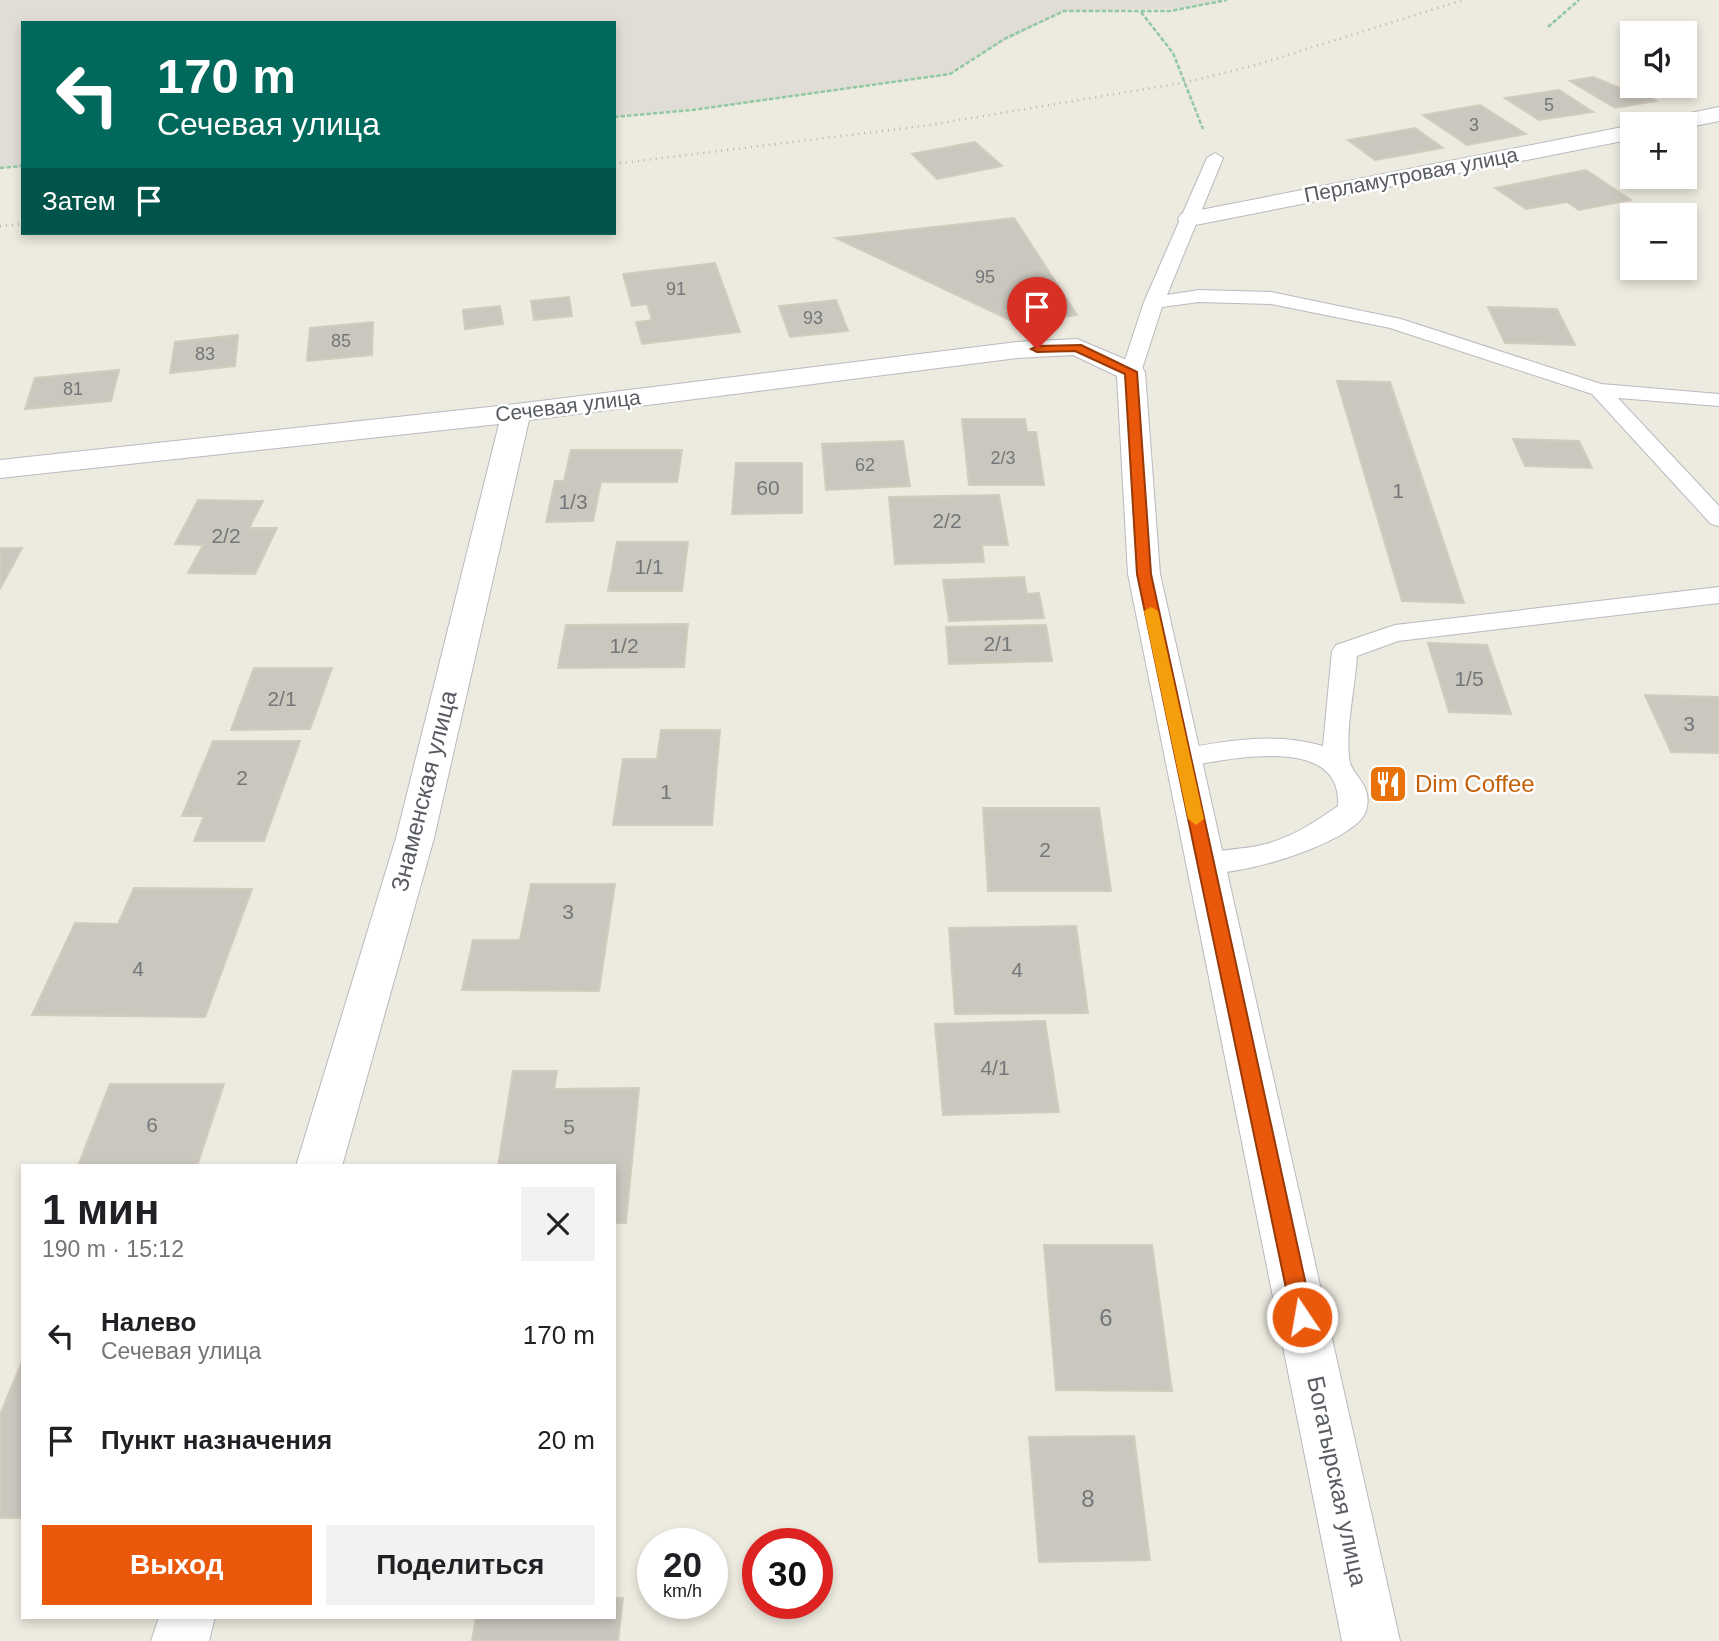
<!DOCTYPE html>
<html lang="ru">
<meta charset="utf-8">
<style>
body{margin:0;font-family:Arial,sans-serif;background:#f2f2f2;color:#202124;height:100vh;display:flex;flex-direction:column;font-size:26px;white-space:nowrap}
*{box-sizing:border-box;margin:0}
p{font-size:23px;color:#757577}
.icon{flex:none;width:38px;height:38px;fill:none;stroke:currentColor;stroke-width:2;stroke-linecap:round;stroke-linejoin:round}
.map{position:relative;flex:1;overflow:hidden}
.details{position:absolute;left:21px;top:1164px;width:595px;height:455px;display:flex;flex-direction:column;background:#fff;border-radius:0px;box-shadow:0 4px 10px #0003}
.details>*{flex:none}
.guide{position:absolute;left:21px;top:21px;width:595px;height:214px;border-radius:0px;box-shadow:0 4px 10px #0003;background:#00695c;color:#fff;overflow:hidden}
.controls{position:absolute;left:1620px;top:21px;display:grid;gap:14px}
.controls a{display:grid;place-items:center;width:77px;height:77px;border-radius:0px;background:#fff;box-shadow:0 4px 10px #0003;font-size:35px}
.speed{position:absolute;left:637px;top:1528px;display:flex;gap:14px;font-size:35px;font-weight:700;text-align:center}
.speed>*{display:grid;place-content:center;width:91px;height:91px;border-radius:50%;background:#fff;box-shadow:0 4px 10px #0003;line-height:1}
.speed small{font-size:18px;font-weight:400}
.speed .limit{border:10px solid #d22;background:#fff;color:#111}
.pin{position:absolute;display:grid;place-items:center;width:60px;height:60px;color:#fff;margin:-72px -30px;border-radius:50% 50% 50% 0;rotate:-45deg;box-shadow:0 0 7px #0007}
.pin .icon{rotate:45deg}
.me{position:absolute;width:77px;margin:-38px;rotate:348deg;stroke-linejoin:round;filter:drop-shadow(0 0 5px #0008)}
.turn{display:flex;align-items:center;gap:24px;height:147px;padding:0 21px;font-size:32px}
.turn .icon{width:91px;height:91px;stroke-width:2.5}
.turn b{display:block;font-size:49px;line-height:60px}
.then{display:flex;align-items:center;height:66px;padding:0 21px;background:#0003;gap:14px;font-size:26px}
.round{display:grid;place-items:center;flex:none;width:74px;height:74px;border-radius:0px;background:#f2f2f2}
.overview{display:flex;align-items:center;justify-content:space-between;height:119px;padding:0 21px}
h1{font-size:42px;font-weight:700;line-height:52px}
.primary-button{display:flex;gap:14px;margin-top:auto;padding:14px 21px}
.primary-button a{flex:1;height:80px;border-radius:0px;background:#ea580c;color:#fff;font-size:28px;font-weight:700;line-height:80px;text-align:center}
.primary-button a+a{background:#f2f2f2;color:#202124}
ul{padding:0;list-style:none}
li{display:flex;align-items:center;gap:21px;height:105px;padding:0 21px}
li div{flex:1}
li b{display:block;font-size:26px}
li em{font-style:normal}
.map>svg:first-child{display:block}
.industrial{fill:#e0ddd7}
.building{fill:#cac7be;stroke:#d2ccbd;stroke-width:2}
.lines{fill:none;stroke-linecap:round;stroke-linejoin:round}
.lane-casing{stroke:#b7bac0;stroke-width:2}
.street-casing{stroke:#b7bac0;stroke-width:2}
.path{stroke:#91c9a2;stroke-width:2.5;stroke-dasharray:4.5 2;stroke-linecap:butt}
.lane{fill:#fff;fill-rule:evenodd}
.street{fill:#fff;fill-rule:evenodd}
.rail{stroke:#b3b4b5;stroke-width:2.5;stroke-dasharray:1 5;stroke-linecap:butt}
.route{fill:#ea580c;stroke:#983908;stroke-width:2}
.slow{fill:#f59e0b}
.labels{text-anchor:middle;stroke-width:5;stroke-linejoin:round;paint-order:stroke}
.far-number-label{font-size:18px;fill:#747779}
.far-street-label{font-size:21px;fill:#585c62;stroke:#fff}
.number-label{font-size:21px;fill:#747779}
.food-label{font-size:24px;fill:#c56008;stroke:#fff;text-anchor:start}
.street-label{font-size:24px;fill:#585c62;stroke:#fff}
.near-number-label{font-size:24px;fill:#747779}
</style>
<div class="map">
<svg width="1719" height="1641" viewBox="0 0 1719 1641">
<rect width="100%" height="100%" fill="#edeadf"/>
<path class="industrial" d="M0 0H1220L1190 8 1064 11 978 55 950 74 716 107 614 116V23H23V166L0 168Z"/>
<path class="building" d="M1593 77 1637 95 1644 94 1656 101 1615 108 1570 81Z
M1559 90 1593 112 1539 120 1505 98Z
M1480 105 1526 134 1467 145 1423 115Z
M1415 128 1443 148 1375 160 1348 140Z
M975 142 1002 166 937 179 912 154Z
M1586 170 1631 200 1579 210 1567 202 1526 209 1495 188Z
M1014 218 1077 315 1016 323 836 238Z
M715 263 740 332 642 344 636 322 652 320 647 304 632 306 623 274Z
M569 297 572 316 534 320 531 301Z
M836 300 848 331 790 337 779 306Z
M500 306 503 324 465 329 463 310Z
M1488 307 1557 309 1575 345 1505 343Z
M373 322 372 355 307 361 310 328Z
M238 335 235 366 170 373 175 342Z
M119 370 111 401 25 409 35 378Z
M1337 381 1390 382 1464 603 1402 601Z
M962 419H1025L1027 432H1036L1044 485H969Z
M1513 439 1579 441 1592 468 1525 466Z
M903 441 910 486 826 490 822 444Z
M571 450H682L677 482H601L593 521 546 522 555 481H564Z
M736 463H802V513L732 514Z
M999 495 1008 545H982L984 562 895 564 889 497Z
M198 500 263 501 249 528H277L255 574 188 573 203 545 175 544Z
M617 542H688L682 591H608Z
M0 548H22L0 589Z
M1024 577 1027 594 1039 593 1044 618 949 621 943 580Z
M688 624 684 667 558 668 566 625Z
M1046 625 1052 661 949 664 946 627Z
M1428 643 1487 645 1511 714 1449 712Z
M254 668H332L310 729 231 730Z
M1645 695 1719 697V753L1671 752Z
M661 730H720L712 825H613L623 759H657Z
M213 741H300L264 841H194L204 816H182Z
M983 808H1099L1111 891H988Z
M531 884H615L599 991 462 990 473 940H520Z
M134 888 252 889 205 1017 32 1015 75 923 118 924Z
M1076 926 1088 1013 955 1014 949 928Z
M1045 1021 1059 1112 943 1115 935 1024Z
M513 1071H557L554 1089 639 1088 626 1223H614V1166H498Z
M110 1084H224L197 1166H78Z
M1044 1245H1152L1172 1391 1056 1390Z
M23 1359V1518H0V1415Z
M1134 1436 1150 1560 1039 1562 1029 1437Z
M614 1598H623L618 1641H472L476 1617H614Z"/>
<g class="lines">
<g class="lane-casing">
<path id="lane" d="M1215 153 1223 158 1167 295 1199 290 1271 292 1401 319 1601 384 1719 394V406L1618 398 1719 506V526L1711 524 1592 394 1390 328 1271 304 1199 302 1162 307 1141 372 1131 378 1124 376 1121 372 1144 302 1207 158Z
M1719 587V603L1398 641 1357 656C1355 688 1346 725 1349 757 1350 776 1374 783 1366 811 1355 844 1227 881 1196 872L1192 864 1196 856C1219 849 1243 850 1266 844 1294 836 1315 822 1338 806 1343 732 1225 760 1182 767L1172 765 1169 758 1172 751 1182 749C1230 740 1275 732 1323 746L1332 651 1336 645 1395 625Z"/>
</g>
<g class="street-casing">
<path id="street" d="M1719 107V121L1685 128V124H1659L1662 119Z
M1633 125V139L1190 226 1181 224 1178 219 1181 214 1190 212Z
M1077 339 1141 366 1145 372 1160 574 1400 1641H1342L1128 574 1117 376 1073 355 1017 358 529 420 434 838 342 1166H296L396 838 499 424 0 478V460L516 404 1017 342Z
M159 1617H215L209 1641H151Z"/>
</g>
<path class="path" d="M1141 12 1173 53 1203 129
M1548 27 1579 0
M614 117 692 110 950 74 1006 38 1064 11H1170L1227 0
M0 168 23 166"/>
<use href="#lane" class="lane"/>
<use href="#street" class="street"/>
<path class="rail" d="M614 164 930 125 1187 82 1256 65 1463 0
M0 226 23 224"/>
</g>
<path class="route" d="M1081 345 1137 372 1151 574 1313 1317 1309 1324 1302 1327 1295 1324 1292 1317 1137 574 1125 374 1075 351 1037 352 1031 349 1037 346Z"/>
<path class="slow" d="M1151 607 1158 611 1204 819 1196 825 1188 819 1144 611Z"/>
<defs>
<g id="restaurant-square" transform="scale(2.0125)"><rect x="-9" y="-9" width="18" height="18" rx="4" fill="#e8710a" stroke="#fff"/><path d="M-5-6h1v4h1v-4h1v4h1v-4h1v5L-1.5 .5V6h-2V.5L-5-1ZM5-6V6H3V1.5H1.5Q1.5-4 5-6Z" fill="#fff"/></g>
</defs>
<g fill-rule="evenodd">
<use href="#restaurant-square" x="1388" y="784"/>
</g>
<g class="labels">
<g class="far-number-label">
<text x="1549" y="111">5</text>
<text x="1474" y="131">3</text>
<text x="985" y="283">95</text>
<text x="676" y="295">91</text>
<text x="813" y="324">93</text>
<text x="341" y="347">85</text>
<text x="205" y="360">83</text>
<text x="73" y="395">81</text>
<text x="1003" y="464">2/3</text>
<text x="865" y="471">62</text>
</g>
<g class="far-street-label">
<text transform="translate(1411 175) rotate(-11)" y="7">Перламутровая улица</text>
<text transform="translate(568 406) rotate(-7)" y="7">Сечевая улица</text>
</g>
<g class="number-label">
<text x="768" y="495">60</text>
<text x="1398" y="498">1</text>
<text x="573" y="509">1/3</text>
<text x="947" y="528">2/2</text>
<text x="226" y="543">2/2</text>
<text x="649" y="574">1/1</text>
<text x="998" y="651">2/1</text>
<text x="624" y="653">1/2</text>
<text x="1469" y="686">1/5</text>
<text x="282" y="706">2/1</text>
<text x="1689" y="731">3</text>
<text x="242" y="785">2</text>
<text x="666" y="799">1</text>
<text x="1045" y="857">2</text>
<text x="568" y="919">3</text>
<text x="138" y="976">4</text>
<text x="1017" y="977">4</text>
<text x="995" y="1075">4/1</text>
<text x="152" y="1132">6</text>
<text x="569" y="1134">5</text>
</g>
<g class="food-label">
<text x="1415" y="792">Dim Coffee</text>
</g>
<g class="street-label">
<text transform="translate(424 791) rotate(-76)" y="8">Знаменская улица</text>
<text transform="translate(1337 1481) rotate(78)" y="8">Богатырская улица</text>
</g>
<g class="near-number-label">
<text x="1106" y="1326">6</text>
<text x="1088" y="1507">8</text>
</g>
</g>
</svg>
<div class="controls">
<a><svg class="icon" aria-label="sound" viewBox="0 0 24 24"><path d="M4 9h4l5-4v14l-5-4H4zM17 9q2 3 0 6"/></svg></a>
<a>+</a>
<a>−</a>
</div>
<div class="speed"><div>20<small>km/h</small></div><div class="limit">30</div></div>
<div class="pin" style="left:1037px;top:349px;background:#d93025"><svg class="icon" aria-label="arrive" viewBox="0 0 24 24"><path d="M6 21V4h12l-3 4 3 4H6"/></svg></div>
<svg class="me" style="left:1302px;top:1317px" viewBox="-20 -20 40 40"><circle r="17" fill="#ea580c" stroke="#fff" stroke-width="3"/><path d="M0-11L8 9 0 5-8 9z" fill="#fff"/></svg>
<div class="guide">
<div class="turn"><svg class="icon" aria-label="left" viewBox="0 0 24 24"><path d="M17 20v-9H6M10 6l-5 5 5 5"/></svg><div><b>170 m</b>Сечевая улица</div></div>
<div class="then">Затем<svg class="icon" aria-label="arrive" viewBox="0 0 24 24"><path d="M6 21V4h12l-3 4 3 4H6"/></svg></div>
</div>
<section class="details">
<div class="overview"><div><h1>1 мин</h1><p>190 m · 15:12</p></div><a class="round"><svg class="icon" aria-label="close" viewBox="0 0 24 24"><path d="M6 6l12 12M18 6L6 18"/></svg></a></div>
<ul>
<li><svg class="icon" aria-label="left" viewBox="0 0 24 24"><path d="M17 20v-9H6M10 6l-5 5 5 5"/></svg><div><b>Налево</b><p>Сечевая улица</p></div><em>170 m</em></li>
<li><svg class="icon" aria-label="arrive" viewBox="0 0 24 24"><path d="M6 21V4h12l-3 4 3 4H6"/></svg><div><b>Пункт назначения</b></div><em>20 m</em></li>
</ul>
<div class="primary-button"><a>Выход</a><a>Поделиться</a></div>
</section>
</div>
